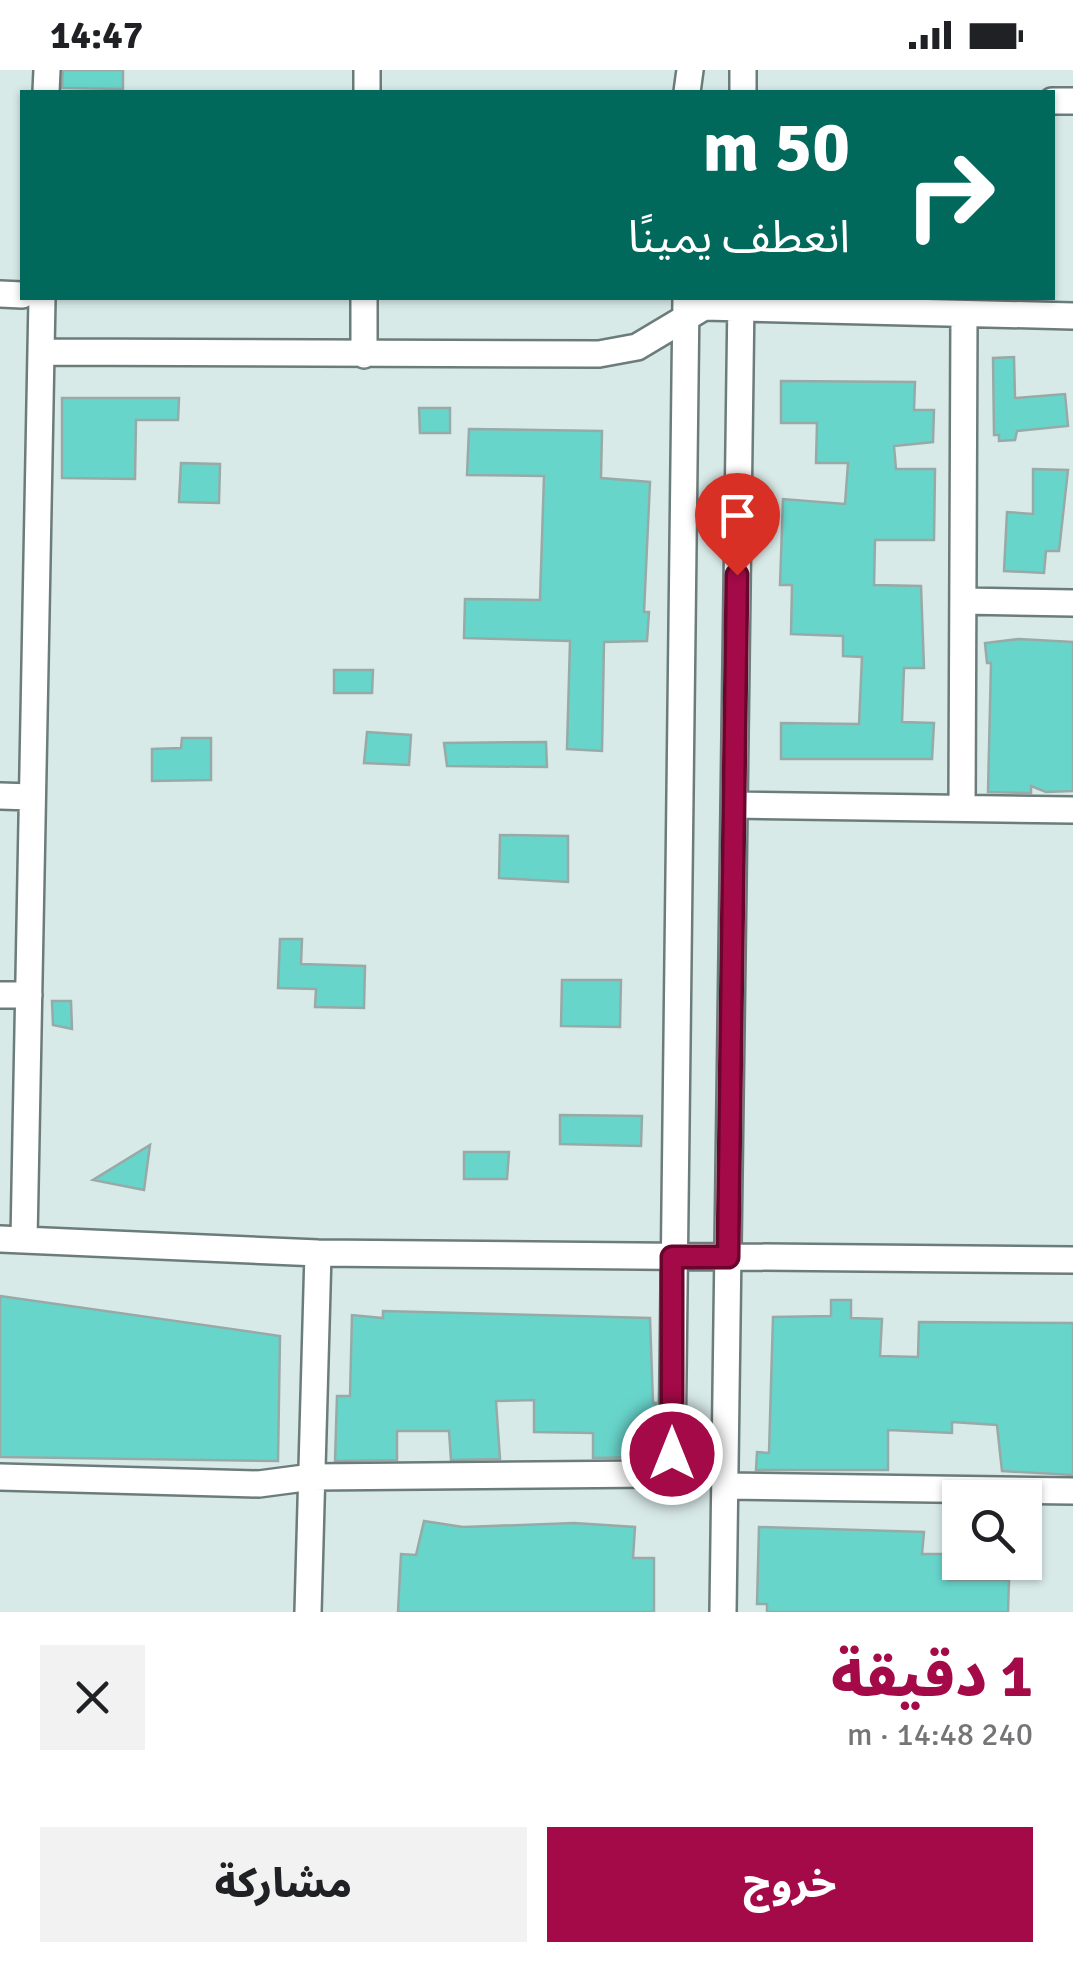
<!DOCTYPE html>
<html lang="ar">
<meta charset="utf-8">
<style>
body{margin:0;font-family:Signika,"Noto Sans Arabic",sans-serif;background:#f2f2f2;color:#202124;direction:rtl;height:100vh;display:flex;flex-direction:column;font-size:38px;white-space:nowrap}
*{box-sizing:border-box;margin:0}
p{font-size:32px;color:#757577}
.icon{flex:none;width:55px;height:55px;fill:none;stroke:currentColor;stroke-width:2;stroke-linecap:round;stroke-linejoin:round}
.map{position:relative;height:1542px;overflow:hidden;direction:ltr}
.panel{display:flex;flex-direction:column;background:#fff;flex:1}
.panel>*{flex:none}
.guide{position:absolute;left:20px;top:20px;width:1035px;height:210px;border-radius:0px;box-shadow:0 2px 8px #0004;direction:rtl;background:#00695c;color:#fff;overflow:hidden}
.controls{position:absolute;left:942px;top:1410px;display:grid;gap:20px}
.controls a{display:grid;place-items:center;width:100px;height:100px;border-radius:0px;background:#fff;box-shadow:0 2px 8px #0004;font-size:50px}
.pin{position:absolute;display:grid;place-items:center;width:85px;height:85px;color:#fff;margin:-102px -42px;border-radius:50% 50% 50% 0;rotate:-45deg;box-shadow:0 0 10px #0007}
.pin .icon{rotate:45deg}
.me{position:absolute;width:110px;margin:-55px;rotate:0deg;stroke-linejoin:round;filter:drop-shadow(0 0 8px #0008)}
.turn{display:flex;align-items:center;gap:35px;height:210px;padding:0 40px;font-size:45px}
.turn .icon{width:130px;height:130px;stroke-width:2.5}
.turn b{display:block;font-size:70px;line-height:85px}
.round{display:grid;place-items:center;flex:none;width:105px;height:105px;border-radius:0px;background:#f2f2f2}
.summary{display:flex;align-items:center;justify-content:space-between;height:170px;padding:0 40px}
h1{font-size:60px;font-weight:800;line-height:75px;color:#a30a47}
.action{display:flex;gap:20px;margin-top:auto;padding:20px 40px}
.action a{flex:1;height:115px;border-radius:0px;background:#a30a47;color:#fff;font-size:40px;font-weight:800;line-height:115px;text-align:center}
.action a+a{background:#f2f2f2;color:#202124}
.status{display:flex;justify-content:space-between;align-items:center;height:70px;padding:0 50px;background:#fff;direction:ltr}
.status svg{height:28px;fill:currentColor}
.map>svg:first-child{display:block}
.building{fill:#68d5cb;stroke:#98aaa7;stroke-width:2.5}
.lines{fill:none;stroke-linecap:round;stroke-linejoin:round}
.street-casing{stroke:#6c7c7a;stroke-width:30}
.street{stroke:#fff;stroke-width:25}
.route-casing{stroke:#6a062e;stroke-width:25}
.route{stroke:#a30a47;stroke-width:18}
</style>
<div class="status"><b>14:47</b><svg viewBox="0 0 49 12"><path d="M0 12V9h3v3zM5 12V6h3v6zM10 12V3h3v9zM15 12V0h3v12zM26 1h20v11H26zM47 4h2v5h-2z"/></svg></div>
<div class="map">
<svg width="1073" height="1542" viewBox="0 0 1073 1542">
<rect width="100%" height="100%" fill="#d8eae8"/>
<path class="building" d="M63 0H123V19L62 18Z
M1014 287 1015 328 1065 324 1068 356 1017 361 1015 370 999 371V365H994L993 288Z
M781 311 915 312 914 340H934L933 372 894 376 896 399H935L934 470H875L874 515 921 516 924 598H904L902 652 934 653 932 689H781V653L859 654 862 587 843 586V566L791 564 792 515H780L783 429 845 434 848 393H816L817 353H781Z
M62 328H179L178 350H136L135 409 62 408Z
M419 338H450V363H420Z
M469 359 602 361 601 408 650 412 644 542H649L647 571 604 572 602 681 567 679 570 571 464 568 465 529 540 530 544 406 467 405Z
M181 393 220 394 219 433 179 432Z
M1033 399 1068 400 1059 481H1046L1044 503 1004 501 1007 442 1033 444Z
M1019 569 1073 572V721L1046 722 1031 716V723L988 722 991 593H987L985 573Z
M334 600H373L372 623H334Z
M367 662 411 665 409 695 364 693Z
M182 668H211V710L152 711V679L181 678Z
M546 672 547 697 447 696 444 673Z
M500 765 568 766V812L499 808Z
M280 869H302L301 894 365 896 364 938 315 937 316 919 278 918Z
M562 910H621L620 957 561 956Z
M52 931H71L72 959 53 955Z
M560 1045 642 1046 641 1076 560 1074Z
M150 1075 144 1120 93 1110Z
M464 1082H509L507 1109H464Z
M0 1226 280 1266 278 1391 0 1387Z
M831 1230H851V1248L882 1249 880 1286 918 1287 919 1252 1073 1253V1405L1002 1401 997 1355 952 1352V1363L888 1360V1400H756L757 1382 769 1383 773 1247 831 1246Z
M383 1241 650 1248 653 1333H656L654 1387 593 1388V1363L534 1362V1330L496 1331 500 1389 451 1390 449 1361H397V1390L335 1391 337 1326H350L352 1245 383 1248Z
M424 1451 463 1457 574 1453 635 1457 633 1488H654V1542H398L401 1484 416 1485Z
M759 1457 924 1462 922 1484H948V1510H1009L1008 1542H767V1534H757Z"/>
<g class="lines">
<g class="street-casing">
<path id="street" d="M46 22 47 0
M367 22V0
M687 22 690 0
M743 22V0
M1052 31H1073
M0 224 22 225
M41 282 599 284 637 277 704 237 1073 246
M364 285V228
M963 531 1073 533
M0 726 32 727
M734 735 1073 740
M962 738 964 244
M0 925H29
M0 1169 318 1183 1073 1190
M24 1170 42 228
M0 1407 259 1414 312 1407 655 1404 667 1400 672 1385 686 228
M725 1416 1073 1421
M308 1542 318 1183
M723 1542 741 228"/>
</g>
<use href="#street" class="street"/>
</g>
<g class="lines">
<g class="route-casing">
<path id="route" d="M672 1384V1187H728L737 505"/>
</g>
<use href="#route" class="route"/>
</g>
</svg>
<div class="controls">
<a><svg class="icon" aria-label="search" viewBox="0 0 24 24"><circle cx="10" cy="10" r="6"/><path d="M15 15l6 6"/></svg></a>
</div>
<div class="pin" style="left:737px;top:505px;background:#d93025"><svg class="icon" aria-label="arrive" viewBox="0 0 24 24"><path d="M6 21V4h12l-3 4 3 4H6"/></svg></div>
<svg class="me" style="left:672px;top:1384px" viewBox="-20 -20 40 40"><circle r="17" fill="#a30a47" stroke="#fff" stroke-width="3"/><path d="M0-11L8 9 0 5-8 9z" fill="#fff"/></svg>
<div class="guide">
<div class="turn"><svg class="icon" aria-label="right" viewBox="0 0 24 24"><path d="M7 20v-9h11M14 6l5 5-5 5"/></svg><div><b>50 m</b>انعطف يمينًا</div></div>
</div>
</div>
<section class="panel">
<div class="summary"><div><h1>1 دقيقة</h1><p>240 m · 14:48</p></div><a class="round"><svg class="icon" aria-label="close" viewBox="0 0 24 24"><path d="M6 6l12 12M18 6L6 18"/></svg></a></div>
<div class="action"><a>خروج</a><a>مشاركة</a></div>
</section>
